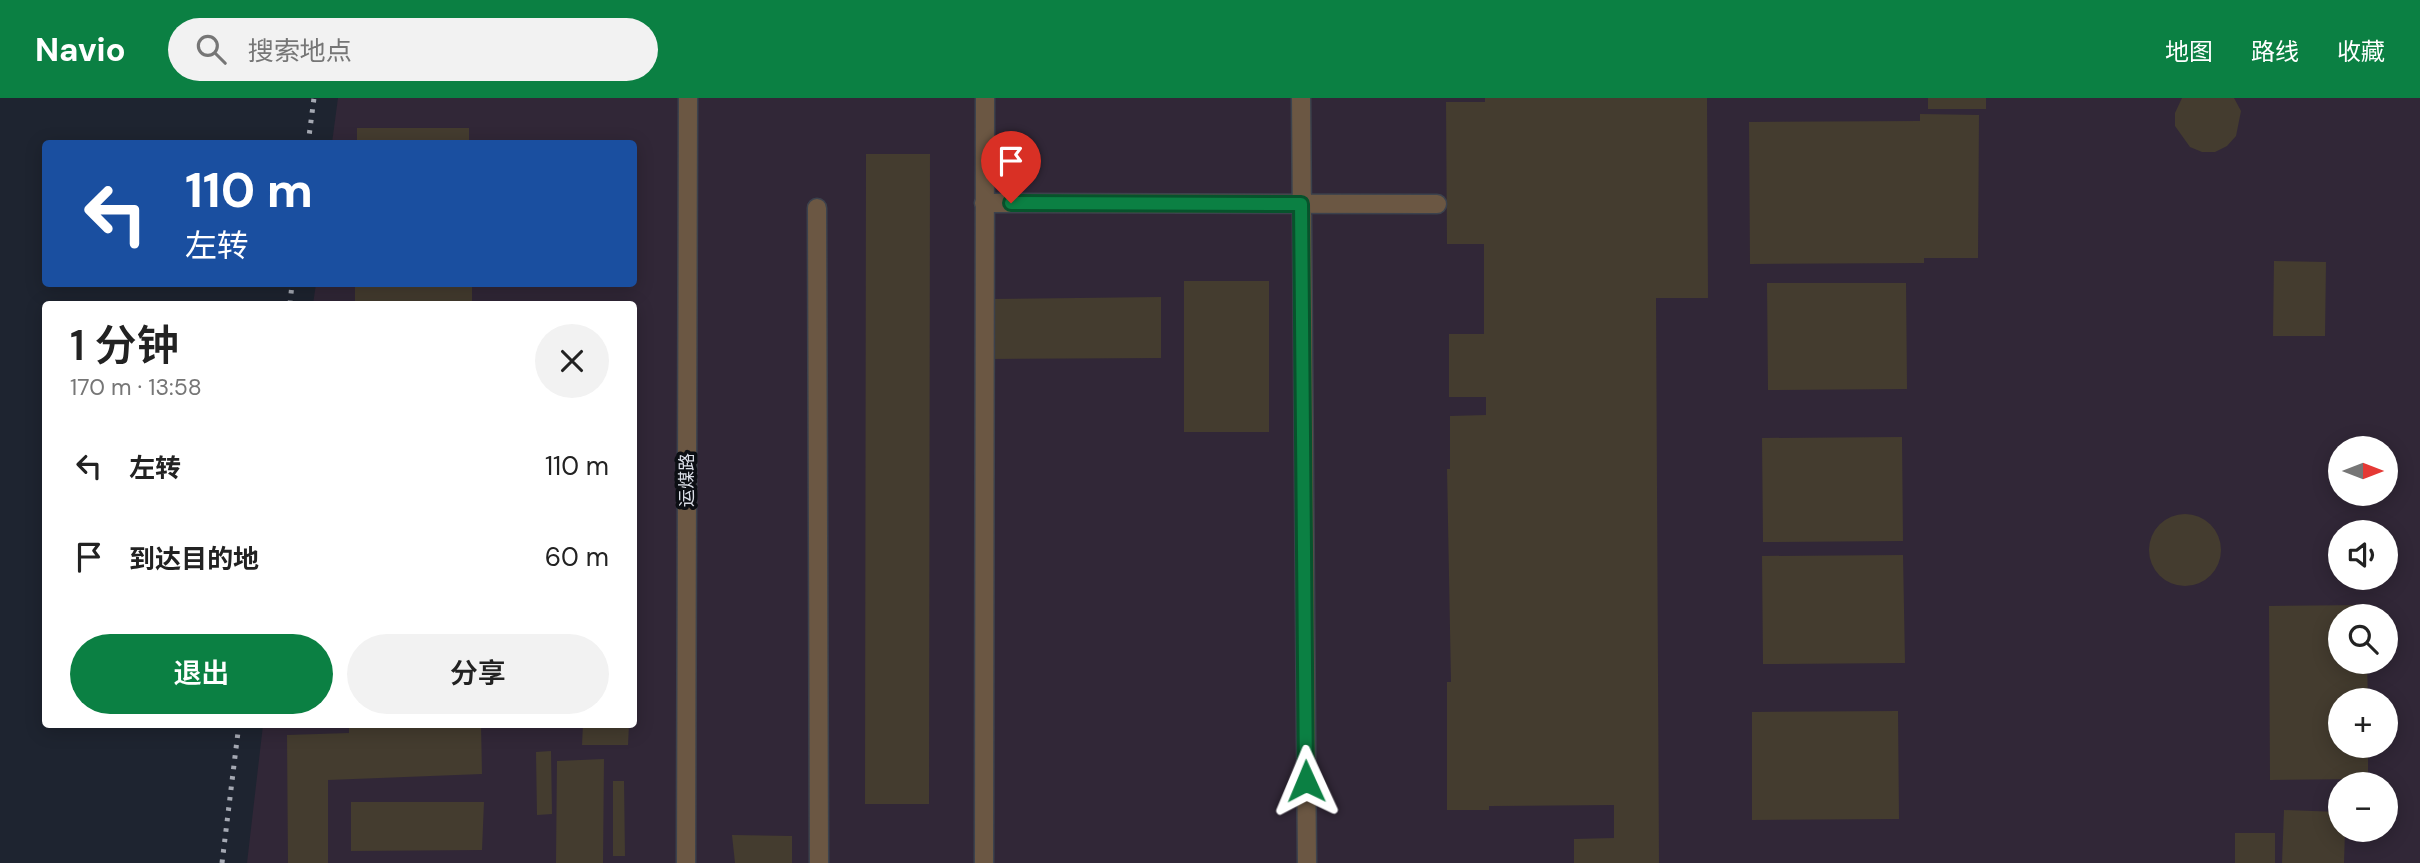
<!DOCTYPE html>
<html lang="zh">
<meta charset="utf-8">
<style>
body{margin:0;font-family:"DM Sans","Noto Sans SC",sans-serif;background:#f2f2f2;color:#222;height:100vh;display:flex;flex-direction:column;font-size:26px;white-space:nowrap}
*{box-sizing:border-box;margin:0}
p{font-size:23px;color:#767676}
.icon{flex:none;width:38px;height:38px;fill:none;stroke:currentColor;stroke-width:2;stroke-linecap:round;stroke-linejoin:round}
.map{position:relative;flex:1;overflow:hidden}
.details{position:absolute;left:42px;top:203px;width:595px;height:427px;display:flex;flex-direction:column;background:#fff;border-radius:7px;box-shadow:0 4px 18px #0003}
.details>*{flex:none}
.guide{position:absolute;left:42px;top:42px;width:595px;height:147px;border-radius:7px;box-shadow:0 4px 18px #0003;background:#1a4fa0;color:#fff;overflow:hidden}
.needle{width:46px;rotate:90deg}
.buttons{position:absolute;left:2328px;top:338px;display:grid;gap:14px}
.buttons a{display:grid;place-items:center;width:70px;height:70px;border-radius:50%;background:#fff;box-shadow:0 4px 18px #0003;font-size:35px}
.pin{position:absolute;display:grid;place-items:center;width:60px;height:60px;color:#fff;margin:-72px -30px;border-radius:50% 50% 50% 0;rotate:-45deg;box-shadow:0 0 7px #0007}
.pin .icon{rotate:45deg}
.me{position:absolute;width:77px;margin:-38px;rotate:359deg;stroke-linejoin:round;filter:drop-shadow(0 0 5px #0008)}
.turn{display:flex;align-items:center;gap:24px;height:147px;padding:0 28px;font-size:32px}
.turn .icon{width:91px;height:91px;stroke-width:2.5}
.turn b{display:block;font-size:49px;line-height:60px}
.round{display:grid;place-items:center;flex:none;width:74px;height:74px;border-radius:37px;background:#f2f2f2}
.head{display:flex;align-items:center;justify-content:space-between;height:119px;padding:0 28px}
h1{font-size:42px;font-weight:600;line-height:52px}
.cta{display:flex;gap:14px;margin-top:auto;padding:14px 28px}
.cta a{flex:1;height:80px;border-radius:42px;background:#0b8043;color:#fff;font-size:28px;font-weight:600;line-height:80px;text-align:center}
.cta a+a{background:#f2f2f2;color:#222}
ul{padding:0;list-style:none}
li{display:flex;align-items:center;gap:21px;height:91px;padding:0 28px}
li div{flex:1}
li b{display:block;font-size:26px}
li em{font-style:normal}
header{display:flex;align-items:center;gap:42px;box-sizing:border-box;height:98px;padding:0 35px;background:#0b8043;color:#fff}
header strong{font-size:33px}
nav{display:flex;gap:38px;margin-inline-start:auto;font-size:24px}
.search{width:490px;height:63px;background:#f2f2f2;display:flex;align-items:center;gap:18px;box-sizing:border-box;padding:0 24px;border-radius:38px;color:#767676;font-size:26px}
.map>svg:first-child{display:block}
.industrial{fill:#312737;fill-rule:evenodd}
.building{fill:#443c2f}
.lines{fill:none;stroke-linecap:round;stroke-linejoin:round}
.minor-casing{stroke:#3c424d;stroke-width:21}
.minor{stroke:#6b5743;stroke-width:18}
.rail{stroke:#a5a9b3;stroke-width:5;stroke-dasharray:3.5 7;stroke-linecap:butt}
.route-casing{stroke:#07532c;stroke-width:18}
.route{stroke:#0b8043;stroke-width:12}
.labels{text-anchor:middle;stroke-width:7;stroke-linejoin:round;paint-order:stroke}
.street-label{font-size:18px;fill:#dadee7;stroke:#0b0e13}
</style>
<header>
<strong>Navio</strong>
<div class="search"><svg class="icon" aria-label="search" viewBox="0 0 24 24"><circle cx="10" cy="10" r="6"/><path d="M15 15l6 6"/></svg>搜索地点</div>
<nav><a>地图</a><a>路线</a><a>收藏</a></nav>
</header>
<div class="map">
<svg width="2420" height="765" viewBox="0 0 2420 765">
<rect width="100%" height="100%" fill="#1e2430"/>
<path class="industrial" d="M338 0H2420V765H247L263 627 634 626V206H313L316 186H634V46L332 45ZM2340 350H2385V396H2340ZM2340 434H2385V480H2340ZM2340 518H2385V564H2340ZM2340 602H2385V648H2340ZM2340 686H2385V732H2340Z"/>
<path class="building" d="M1485 0H1707L1708 200H1656L1659 765H1574V741L1614 740V707L1489 708V712H1447V584H1451L1447 371H1450V318L1486 317V299H1449V236H1484V146H1447L1446 4H1485Z
M1928 0H1986V11H1928Z
M2182 0H2234L2241 13 2236 38 2227 48 2215 54H2202L2190 49 2175 28V15Z
M1920 16 1979 17 1978 160H1924V165L1750 166 1749 24 1920 23Z
M357 30H469V46H357Z
M866 56H930L929 706H865Z
M2274 163 2326 164 2325 238H2273Z
M1184 183H1269V334H1184Z
M1767 185H1906L1907 291 1768 292Z
M355 186H472V206H355Z
M1161 199V260L990 261V201Z
M1902 339 1903 443 1763 444 1762 340Z
M2149 452a36 36 0 1 1 72 0a36 36 0 1 1-72 0Z
M1903 457 1905 565 1763 566 1762 458Z
M2367 507V518H2340V564H2367L2368 602H2340V648H2368V681L2270 682 2269 508Z
M1898 613 1899 721 1752 722V614Z
M349 626H481L482 676 328 682V765H288L287 637 349 635Z
M583 626H629L628 647H582Z
M551 653 552 716 537 717 536 654Z
M604 661 603 765H556L557 663Z
M613 683H624L625 758H613Z
M351 704H484L482 752 351 753Z
M2284 712 2340 714V732H2345L2344 765H2282Z
M2235 735H2275V765H2235Z
M732 737 792 738V765H735Z"/>
<g class="lines">
<g class="minor-casing">
<path id="minor" d="M1301 0 1307 765
M984 105 1437 106
M817 110 819 765
M686 765 688 0
M984 765 985 0"/>
</g>
<use href="#minor" class="minor"/>
<path class="rail" d="M308 46 314 0
M290 206 292 186
M222 765 239 626"/>
</g>
<g class="lines">
<g class="route-casing">
<path id="route" d="M1011 105 1301 106 1306 683"/>
</g>
<use href="#route" class="route"/>
</g>
<g class="labels">
<g class="street-label">
<text transform="translate(687 382) rotate(-90)" y="6">运煤路</text>
</g>
</g>
</svg>
<div class="buttons">
<a><svg class="needle" viewBox="-14 -14 28 28"><path d="M0-13l5 13h-10z" fill="#e53935"/><path d="M0 13l5-13h-10z" fill="#767676"/></svg></a>
<a><svg class="icon" aria-label="sound" viewBox="0 0 24 24"><path d="M4 9h4l5-4v14l-5-4H4zM17 9q2 3 0 6"/></svg></a>
<a><svg class="icon" aria-label="search" viewBox="0 0 24 24"><circle cx="10" cy="10" r="6"/><path d="M15 15l6 6"/></svg></a>
<a>+</a>
<a>−</a>
</div>
<div class="pin" style="left:1011px;top:105px;background:#d93025"><svg class="icon" aria-label="arrive" viewBox="0 0 24 24"><path d="M6 21V4h12l-3 4 3 4H6"/></svg></div>
<svg class="me" style="left:1306px;top:683px" viewBox="-20 -20 40 40"><path d="M0-17L14 15 0 8-14 15z" fill="#0b8043" stroke="#fff" stroke-width="4"/></svg>
<div class="guide">
<div class="turn"><svg class="icon" aria-label="left" viewBox="0 0 24 24"><path d="M17 20v-9H6M10 6l-5 5 5 5"/></svg><div><b>110 m</b>左转</div></div>
</div>
<section class="details">
<div class="head"><div><h1>1 分钟</h1><p>170 m · 13:58</p></div><a class="round"><svg class="icon" aria-label="close" viewBox="0 0 24 24"><path d="M6 6l12 12M18 6L6 18"/></svg></a></div>
<ul>
<li><svg class="icon" aria-label="left" viewBox="0 0 24 24"><path d="M17 20v-9H6M10 6l-5 5 5 5"/></svg><div><b>左转</b></div><em>110 m</em></li>
<li><svg class="icon" aria-label="arrive" viewBox="0 0 24 24"><path d="M6 21V4h12l-3 4 3 4H6"/></svg><div><b>到达目的地</b></div><em>60 m</em></li>
</ul>
<div class="cta"><a>退出</a><a>分享</a></div>
</section>
</div>
